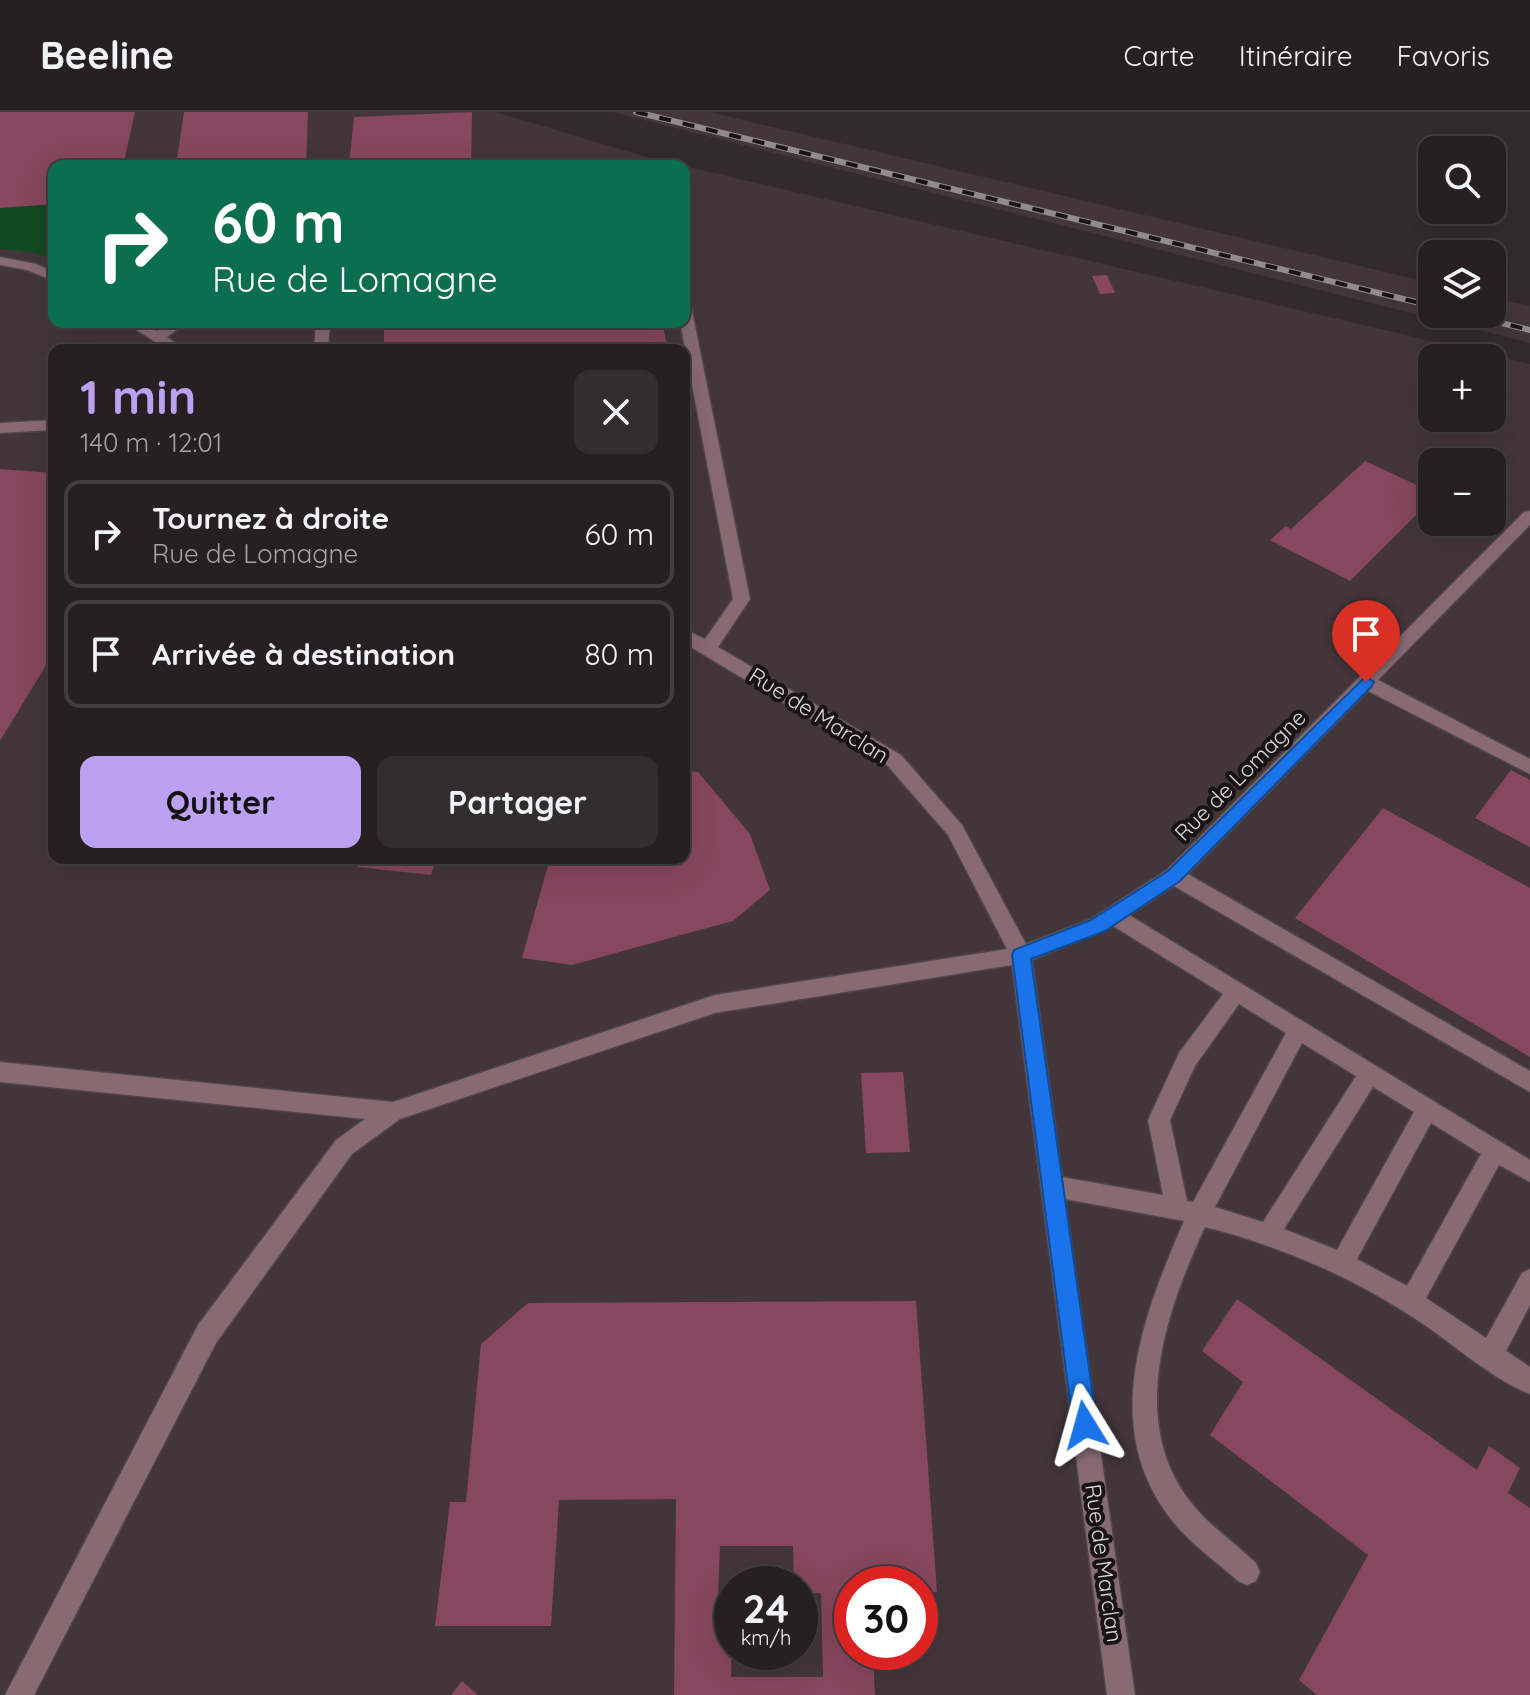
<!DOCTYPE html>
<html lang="fr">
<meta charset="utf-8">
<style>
body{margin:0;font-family:Quicksand,sans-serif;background:#322d2f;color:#f1f3f6;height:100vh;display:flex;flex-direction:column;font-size:30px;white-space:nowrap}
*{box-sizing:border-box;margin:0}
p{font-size:26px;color:#a4a3a5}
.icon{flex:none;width:44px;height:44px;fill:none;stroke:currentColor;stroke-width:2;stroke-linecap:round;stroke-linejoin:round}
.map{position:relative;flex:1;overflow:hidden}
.panel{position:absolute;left:48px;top:232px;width:642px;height:520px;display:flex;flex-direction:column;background:#262022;border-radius:16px;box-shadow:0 8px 32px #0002,0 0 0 2px #423e40}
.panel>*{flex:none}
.guide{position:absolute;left:48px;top:48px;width:642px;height:168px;border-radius:16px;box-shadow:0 8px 32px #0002,0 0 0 2px #423e40;background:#0b6e4f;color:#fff;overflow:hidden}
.controls{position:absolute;left:1418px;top:24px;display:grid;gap:16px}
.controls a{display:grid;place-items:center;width:88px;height:88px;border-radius:16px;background:#262022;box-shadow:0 8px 32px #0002,0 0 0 2px #423e40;font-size:40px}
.speed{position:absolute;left:714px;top:1454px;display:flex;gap:16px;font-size:40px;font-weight:700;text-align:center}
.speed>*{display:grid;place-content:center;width:104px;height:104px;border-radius:50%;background:#262022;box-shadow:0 8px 32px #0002,0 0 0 2px #423e40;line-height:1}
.speed small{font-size:20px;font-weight:400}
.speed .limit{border:12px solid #d22;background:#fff;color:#111}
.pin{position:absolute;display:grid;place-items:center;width:68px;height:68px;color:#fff;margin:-82px -34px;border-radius:50% 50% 50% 0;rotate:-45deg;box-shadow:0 0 8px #0007}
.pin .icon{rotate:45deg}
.me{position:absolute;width:88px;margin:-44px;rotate:352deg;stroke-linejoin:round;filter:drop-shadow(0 0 6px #0008)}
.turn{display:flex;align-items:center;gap:28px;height:168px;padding:0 32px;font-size:36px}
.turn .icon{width:104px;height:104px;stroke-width:2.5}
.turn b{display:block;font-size:56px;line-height:68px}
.round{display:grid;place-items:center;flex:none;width:84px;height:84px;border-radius:16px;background:#322d2f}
.headline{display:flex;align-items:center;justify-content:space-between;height:136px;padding:0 32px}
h1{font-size:48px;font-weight:700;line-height:60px;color:#bca0f2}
.button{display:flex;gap:16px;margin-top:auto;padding:16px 32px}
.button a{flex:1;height:92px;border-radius:16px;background:#bca0f2;color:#111;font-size:32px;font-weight:700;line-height:92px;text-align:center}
.button a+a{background:#322d2f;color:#f1f3f6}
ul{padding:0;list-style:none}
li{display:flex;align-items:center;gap:24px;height:108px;margin:0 16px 12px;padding:0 16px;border:4px solid #423e40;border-radius:16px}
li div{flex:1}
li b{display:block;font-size:30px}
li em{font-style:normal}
header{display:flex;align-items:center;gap:48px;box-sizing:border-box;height:112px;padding:0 40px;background:#262022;border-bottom:2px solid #423e40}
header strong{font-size:38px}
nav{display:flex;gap:44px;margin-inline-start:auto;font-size:28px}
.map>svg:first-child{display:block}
.built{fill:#43363a;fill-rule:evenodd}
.green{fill:#124b22}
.building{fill:#87475e;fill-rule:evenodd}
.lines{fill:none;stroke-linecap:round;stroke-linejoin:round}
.minor-casing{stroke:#4e4648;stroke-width:3}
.minor{fill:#886a73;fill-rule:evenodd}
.rail-casing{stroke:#928b8d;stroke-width:6}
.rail{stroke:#181415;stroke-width:4;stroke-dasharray:12;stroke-linecap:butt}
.route{fill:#1a73e8;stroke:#114b97;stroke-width:2}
.labels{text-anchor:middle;stroke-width:8;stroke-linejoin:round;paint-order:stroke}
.street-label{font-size:22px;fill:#dcd6d8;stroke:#181415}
</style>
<header>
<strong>Beeline</strong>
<nav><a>Carte</a><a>Itinéraire</a><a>Favoris</a></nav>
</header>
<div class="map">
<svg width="1530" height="1583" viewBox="0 0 1530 1583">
<rect width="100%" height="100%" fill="#332b2d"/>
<path class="built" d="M0 0H495L650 46 1530 252V1583H0ZM54 54H684V210H54ZM54 238H684V746H54ZM1432 246H1492V306H1432ZM1432 350H1492V410H1432ZM732 1472H800V1540H732ZM852 1472H920V1540H852Z
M612 0H709L1432 171V202H1492V185L1530 194V231Z"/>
<path class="green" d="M54 92V148L33 140 0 137V96Z"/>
<path class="building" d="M0 0H135L123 54H54V92L0 96Z
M184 0H308L306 54H176Z
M472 0 471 54H349L354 5Z
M1107 163 1115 181 1100 182 1092 164Z
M384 210H662L668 238H473L472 231 384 238Z
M1365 349 1432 380V387L1350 469 1270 428 1286 414 1291 417Z
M0 357 54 361V540L0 629Z
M1511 658 1530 668V735L1475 706Z
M684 659 698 660 750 722 770 778 733 809 681 823 572 853 522 846 550 746H684Z
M1383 696 1530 776V945L1295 806Z
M362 746H437L431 763 358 755Z
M903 960 910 1040 866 1041 861 961Z
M1237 1187 1477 1358 1489 1334 1520 1356 1508 1381 1530 1396V1583H1317L1299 1568 1368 1443 1210 1323 1243 1270 1202 1239Z
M916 1189 937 1480 920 1481V1472H852V1540H873L875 1583H674L676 1387 559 1388 551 1514H435L450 1390H466L481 1232 528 1191ZM720 1434H793L794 1472H800V1481H821L823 1565H731L732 1484H718Z
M462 1569 478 1583H451Z"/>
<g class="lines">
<g class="minor-casing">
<path id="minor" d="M640 50H656L662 54H634Z
M0 145 36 152 54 160V169L27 158 0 153Z
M684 190 691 194 750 487 718 535 901 643 962 713 1026 832 1091 807 1167 758 1524 400 1530 399V413L1378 568 1530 647V662L1368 579 1188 762 1530 959V980L1174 774 1129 803 1530 1048V1070L1499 1053 1426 1186 1486 1226 1522 1161 1530 1157V1193L1506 1239 1530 1255V1282C1490 1266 1454 1232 1417 1208 1354 1166 1281 1134 1205 1115 1166 1199 1126 1312 1193 1393 1211 1415 1235 1431 1256 1451L1260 1460 1256 1469 1247 1473 1238 1469C1217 1450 1192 1433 1174 1411 1098 1318 1142 1206 1184 1109L1065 1087 1135 1583H1107L1012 853 715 901 400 1007 352 1042 216 1231 34 1583H5L198 1213 336 1028 365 1007 0 970V950L393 990 715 883 1007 837 948 723 887 653 684 531V517L705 527 733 487 680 210H684ZM1113 814 1223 882 1179 941 1148 1008 1163 1083 1062 1065 1032 848ZM1239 892 1286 921 1193 1090 1187 1089 1170 1008 1195 954ZM1302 931 1356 964 1263 1110 1215 1095ZM1373 975 1414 1000 1337 1138 1284 1117ZM1431 1011 1481 1042 1407 1174 1357 1147Z
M124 210H141L157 219 171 210H187L167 225 185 238H168Z
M316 210H330L328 238H314Z
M54 308V318L0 321V311Z"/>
</g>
<use href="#minor" class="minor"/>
<g class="rail-casing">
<path id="rail" d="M636 0 1432 194
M1464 202 1530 218"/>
</g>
<use href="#rail" class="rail"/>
</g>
<path class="route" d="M1366 564 1374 570 1372 574 1180 769 1105 819 1031 847 1097 1313 1093 1322 1085 1325 1077 1322 1073 1313 1012 843 1014 838 1091 808 1168 759Z"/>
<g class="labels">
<g class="street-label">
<text transform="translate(819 603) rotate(32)" y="8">Rue de Marclan</text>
<text transform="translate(1240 663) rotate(-45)" y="8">Rue de Lomagne</text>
<text transform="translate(1104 1451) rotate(82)" y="8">Rue de Marclan</text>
</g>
</g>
</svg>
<div class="controls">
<a><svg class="icon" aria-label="search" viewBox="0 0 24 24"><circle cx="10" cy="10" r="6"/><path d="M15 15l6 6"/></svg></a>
<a><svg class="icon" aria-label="layers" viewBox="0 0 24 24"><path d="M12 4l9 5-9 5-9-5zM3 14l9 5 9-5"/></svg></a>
<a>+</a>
<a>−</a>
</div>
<div class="speed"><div>24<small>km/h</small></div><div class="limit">30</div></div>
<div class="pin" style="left:1366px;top:570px;background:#d93025"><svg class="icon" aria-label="arrive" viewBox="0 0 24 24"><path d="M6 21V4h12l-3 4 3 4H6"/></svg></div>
<svg class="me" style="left:1085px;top:1313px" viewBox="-20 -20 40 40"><path d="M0-17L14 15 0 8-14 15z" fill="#1a73e8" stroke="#fff" stroke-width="4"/></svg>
<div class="guide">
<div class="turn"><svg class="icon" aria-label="right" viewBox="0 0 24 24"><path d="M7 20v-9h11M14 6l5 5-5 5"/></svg><div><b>60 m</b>Rue de Lomagne</div></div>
</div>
<section class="panel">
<div class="headline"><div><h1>1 min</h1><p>140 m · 12:01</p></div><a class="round"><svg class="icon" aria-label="close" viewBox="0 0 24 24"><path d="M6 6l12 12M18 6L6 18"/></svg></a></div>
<ul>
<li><svg class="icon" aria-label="right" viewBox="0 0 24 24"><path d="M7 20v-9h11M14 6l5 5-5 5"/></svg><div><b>Tournez à droite</b><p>Rue de Lomagne</p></div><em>60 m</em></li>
<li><svg class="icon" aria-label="arrive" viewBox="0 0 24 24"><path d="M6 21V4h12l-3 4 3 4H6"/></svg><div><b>Arrivée à destination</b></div><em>80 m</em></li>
</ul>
<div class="button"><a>Quitter</a><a>Partager</a></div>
</section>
</div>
